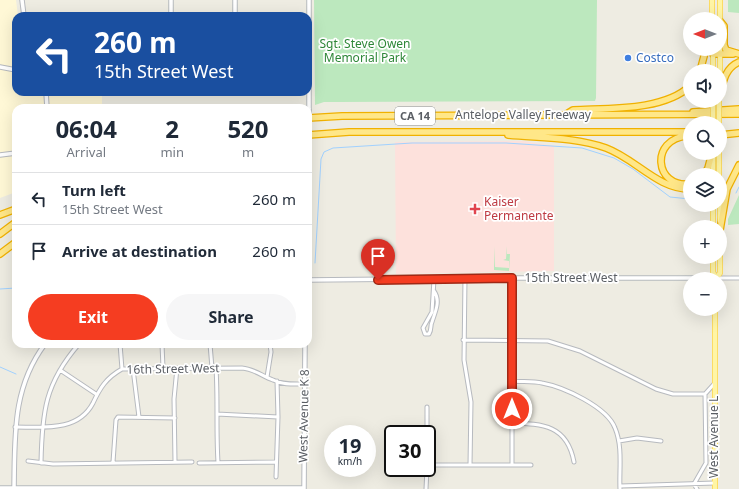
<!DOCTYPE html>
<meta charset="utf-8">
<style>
body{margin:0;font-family:"Noto Sans",sans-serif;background:#f6f6f7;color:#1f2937;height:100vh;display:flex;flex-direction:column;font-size:15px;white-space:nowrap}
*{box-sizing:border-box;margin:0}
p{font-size:13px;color:#747a83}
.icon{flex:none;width:22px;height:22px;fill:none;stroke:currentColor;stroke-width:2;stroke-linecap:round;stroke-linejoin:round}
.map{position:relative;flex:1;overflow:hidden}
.panel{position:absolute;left:12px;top:104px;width:300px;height:244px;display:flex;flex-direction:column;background:#fff;border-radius:12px;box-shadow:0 4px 16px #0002}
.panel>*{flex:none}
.hud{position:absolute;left:12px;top:12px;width:300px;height:84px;border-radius:12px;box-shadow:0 4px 16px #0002;background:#1a4fa0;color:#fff;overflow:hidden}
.needle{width:26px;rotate:270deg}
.controls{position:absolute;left:683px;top:12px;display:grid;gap:8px}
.controls a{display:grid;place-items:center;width:44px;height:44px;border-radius:50%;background:#fff;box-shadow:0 4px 16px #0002;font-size:20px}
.speed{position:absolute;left:324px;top:425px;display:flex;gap:8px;font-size:20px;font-weight:700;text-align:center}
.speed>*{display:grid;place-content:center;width:52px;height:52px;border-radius:50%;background:#fff;box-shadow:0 4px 16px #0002;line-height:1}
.speed small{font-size:10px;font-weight:400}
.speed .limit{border:2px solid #111;border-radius:6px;background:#fff;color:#111}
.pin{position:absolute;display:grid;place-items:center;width:34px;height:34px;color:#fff;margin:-41px -17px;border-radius:50% 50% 50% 0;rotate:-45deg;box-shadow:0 0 4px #0007}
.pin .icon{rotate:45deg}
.me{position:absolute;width:44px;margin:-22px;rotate:0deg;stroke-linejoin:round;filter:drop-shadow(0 0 3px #0008)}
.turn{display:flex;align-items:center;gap:14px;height:84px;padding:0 16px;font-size:18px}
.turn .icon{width:52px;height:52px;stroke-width:2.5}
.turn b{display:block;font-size:28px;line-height:34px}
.eta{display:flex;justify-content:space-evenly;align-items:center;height:68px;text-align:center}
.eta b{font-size:24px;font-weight:700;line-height:28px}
.action{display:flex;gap:8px;margin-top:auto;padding:8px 16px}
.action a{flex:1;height:46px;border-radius:24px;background:#f53d21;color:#fff;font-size:16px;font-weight:700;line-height:46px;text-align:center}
.action a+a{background:#f6f6f7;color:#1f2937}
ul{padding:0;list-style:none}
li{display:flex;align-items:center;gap:12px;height:52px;padding:0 16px;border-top:1px solid #e0e1e3}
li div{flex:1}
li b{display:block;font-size:15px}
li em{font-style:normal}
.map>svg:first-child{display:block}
.commercial{fill:#fff8d6}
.medical{fill:#fde1dc}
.green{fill:#bce8be}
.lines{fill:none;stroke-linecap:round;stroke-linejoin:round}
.stream{stroke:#a1d1ff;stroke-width:1}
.minor-casing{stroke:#b7babf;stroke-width:5}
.tertiary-casing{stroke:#b7babf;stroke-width:5.5}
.primary-casing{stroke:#fbd34e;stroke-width:6}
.motorway-casing{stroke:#f0b100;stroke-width:8}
.minor{stroke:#fff;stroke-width:3}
.tertiary{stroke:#fff;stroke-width:3.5}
.primary{stroke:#fff5a6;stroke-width:4.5}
.motorway{stroke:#ffe788;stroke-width:5.5}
.tertiary-bridge-casing{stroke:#b7babf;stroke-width:5.5;stroke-linecap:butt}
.primary-bridge-casing{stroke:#fbd34e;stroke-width:6;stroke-linecap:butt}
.tertiary-bridge{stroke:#fff;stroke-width:3.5}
.primary-bridge{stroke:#fff5a6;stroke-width:4.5}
.route-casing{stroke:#9f2815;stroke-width:10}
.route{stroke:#f53d21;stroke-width:7}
.shop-dot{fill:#3f7fe0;stroke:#fff;stroke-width:1.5}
.health-dot{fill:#e0444e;stroke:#fff;stroke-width:1.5}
.labels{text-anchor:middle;stroke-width:3.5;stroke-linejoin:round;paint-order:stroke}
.shield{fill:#fff;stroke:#8c8e92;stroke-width:1}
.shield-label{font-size:11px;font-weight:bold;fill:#5a5e64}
.park-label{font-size:12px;fill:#2e8738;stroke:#fff}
.shop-label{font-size:12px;fill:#366cbe;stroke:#fff;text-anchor:start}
.street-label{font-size:12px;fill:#5a5e64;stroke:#fff}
.health-label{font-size:12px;fill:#be3a42;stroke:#fff;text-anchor:start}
</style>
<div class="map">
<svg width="739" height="489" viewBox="0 0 739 489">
<rect width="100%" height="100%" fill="#eeece2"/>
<path class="commercial" d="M0 0H16L18 16H16V92H102V108H16V192L0 198Z"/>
<path class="medical" d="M523 141 554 146V271L396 274 395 142Z"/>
<path class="green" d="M314 0H597L596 98 595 101 337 102H324L315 105Z
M728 0H739V13L728 12Z
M739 195V224L728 225V219Z
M494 246 495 267 509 268V261L503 260 506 259 507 246V254H510L509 271 494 270Z"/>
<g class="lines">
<path class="stream" d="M736 193 739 187
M315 263 321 159 324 152 333 148 412 143H506L582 148 614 158 633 169 670 197 690 199
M0 289 16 288
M0 367 16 374"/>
<g class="minor-casing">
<path id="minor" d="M465 278 464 360 471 402 470 465
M512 278V465
M716 278H739
M434 279 432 312 423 328 425 334H429C432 329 430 326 432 322 435 312 441 301 434 291
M463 340 548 341 580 351 656 389 673 394H705
M120 344 122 369
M162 344 163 368
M210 344 212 368
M216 368C218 399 216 431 218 462
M133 369 139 417
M60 370 96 394
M267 377 271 352 270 344
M512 381C521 382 533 381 542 383 564 387 607 407 615 428 623 447 619 470 620 489
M217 414 278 417
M512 423C543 424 567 425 574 462
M15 427C43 427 78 432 93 403 100 388 106 378 122 369L242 368C254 369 262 376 273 380 283 385 294 384 304 384
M427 434V407
M619 441 637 438 661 441
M28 461 53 464 192 462
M175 461 174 399 177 368
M113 462 116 420 118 417 175 418
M41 463C42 412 45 383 79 344
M199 463 275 462
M427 465H531
M276 477 278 417 277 381
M620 486 715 483
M426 489 427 468
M697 489 694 484 706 463 705 394 714 384"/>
</g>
<g class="tertiary-casing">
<path id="tertiary" d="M22 0 24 16
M171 0V16
M235 16V0
M0 67 16 70
M46 92 47 108
M309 109V0
M0 155 16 153
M308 180 309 144
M308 280 512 278H716
M0 488H304
M14 488C15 436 12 388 45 344
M304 489 305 344"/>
</g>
<g class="primary-casing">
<path id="primary" d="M712 19V0
M720 41V0
M713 49V71
M720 71V49
M713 175V155
M719 175V153
M720 205V221
M713 227V205
M713 257V272L716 279
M716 278 720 273V257
M715 489V309"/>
</g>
<g class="motorway-casing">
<path id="motorway" d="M712 19V18
M720 21 724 26V45L726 50 739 54
M713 54H733
M700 71 706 49
M720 95C723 82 725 68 739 62
M693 112 739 109
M565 115 573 110C608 108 664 111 690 86
M308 118 342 116 739 114
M308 135 349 132H690
M508 135C540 138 575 137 606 148 636 159 657 189 690 189
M720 135 739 133
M687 136C650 139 654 188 690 184
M704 175 708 168 712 153
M0 215 16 209
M720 230 727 189 739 165
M0 234 16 222
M0 254 16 242"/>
</g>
<use href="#minor" class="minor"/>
<use href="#tertiary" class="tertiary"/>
<use href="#primary" class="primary"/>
<use href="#motorway" class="motorway"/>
<g class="tertiary-bridge-casing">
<path id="tertiary-bridge" d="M309 144V109"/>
</g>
<g class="primary-bridge-casing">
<path id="primary-bridge" d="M713 101V123
M719 123V101"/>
</g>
<use href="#tertiary-bridge" class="tertiary-bridge"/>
<use href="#primary-bridge" class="primary-bridge"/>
</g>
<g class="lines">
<g class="route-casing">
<path id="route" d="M378 280 512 278V409"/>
</g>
<use href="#route" class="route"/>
</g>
<circle class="shop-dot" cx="628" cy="58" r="4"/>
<path class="health-dot" d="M473 203h4v4h4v4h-4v4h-4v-4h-4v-4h4z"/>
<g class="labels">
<rect class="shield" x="395" y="107" width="40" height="18" rx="3"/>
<g class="shield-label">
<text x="415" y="120">CA 14</text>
</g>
<g class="park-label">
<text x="365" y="48">Sgt. Steve Owen<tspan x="365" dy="14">Memorial Park</tspan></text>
</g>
<g class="shop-label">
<text x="636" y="62">Costco</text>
</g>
<g class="street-label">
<text x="523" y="119">Antelope Valley Freeway</text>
<text x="571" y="282">15th Street West</text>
<text transform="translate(173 369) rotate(-1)" y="4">16th Street West</text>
<text transform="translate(304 416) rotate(-89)" y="4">West Avenue K 8</text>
<text transform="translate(714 437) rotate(-90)" y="4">West Avenue L</text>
</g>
<g class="health-label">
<text x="484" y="206">Kaiser<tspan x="484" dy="14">Permanente</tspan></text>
</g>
</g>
</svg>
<div class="controls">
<a><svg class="needle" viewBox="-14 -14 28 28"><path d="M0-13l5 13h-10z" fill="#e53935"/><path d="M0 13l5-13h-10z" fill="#747a83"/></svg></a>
<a><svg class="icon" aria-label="sound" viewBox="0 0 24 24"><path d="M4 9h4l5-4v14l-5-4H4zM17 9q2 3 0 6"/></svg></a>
<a><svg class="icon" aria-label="search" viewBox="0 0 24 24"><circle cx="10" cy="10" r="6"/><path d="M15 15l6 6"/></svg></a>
<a><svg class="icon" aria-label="layers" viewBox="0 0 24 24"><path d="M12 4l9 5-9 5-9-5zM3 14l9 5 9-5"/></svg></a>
<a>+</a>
<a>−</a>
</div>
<div class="speed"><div>19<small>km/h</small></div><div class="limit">30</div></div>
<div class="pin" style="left:378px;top:280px;background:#d93025"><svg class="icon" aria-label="arrive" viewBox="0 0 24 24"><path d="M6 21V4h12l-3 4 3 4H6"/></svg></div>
<svg class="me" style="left:512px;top:409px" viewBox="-20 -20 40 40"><circle r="17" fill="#f53d21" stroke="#fff" stroke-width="3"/><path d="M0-11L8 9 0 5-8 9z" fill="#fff"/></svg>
<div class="hud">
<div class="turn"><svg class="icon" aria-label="left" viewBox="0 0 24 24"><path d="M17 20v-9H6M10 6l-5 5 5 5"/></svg><div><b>260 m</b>15th Street West</div></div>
</div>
<section class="panel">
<div class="eta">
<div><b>06:04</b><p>Arrival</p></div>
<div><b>2</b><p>min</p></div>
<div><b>520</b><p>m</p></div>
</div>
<ul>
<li><svg class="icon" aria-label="left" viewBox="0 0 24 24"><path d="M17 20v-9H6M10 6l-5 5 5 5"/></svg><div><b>Turn left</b><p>15th Street West</p></div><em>260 m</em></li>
<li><svg class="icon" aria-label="arrive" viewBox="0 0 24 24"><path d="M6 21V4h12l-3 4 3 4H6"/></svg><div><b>Arrive at destination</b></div><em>260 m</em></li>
</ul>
<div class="action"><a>Exit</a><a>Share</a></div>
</section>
</div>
